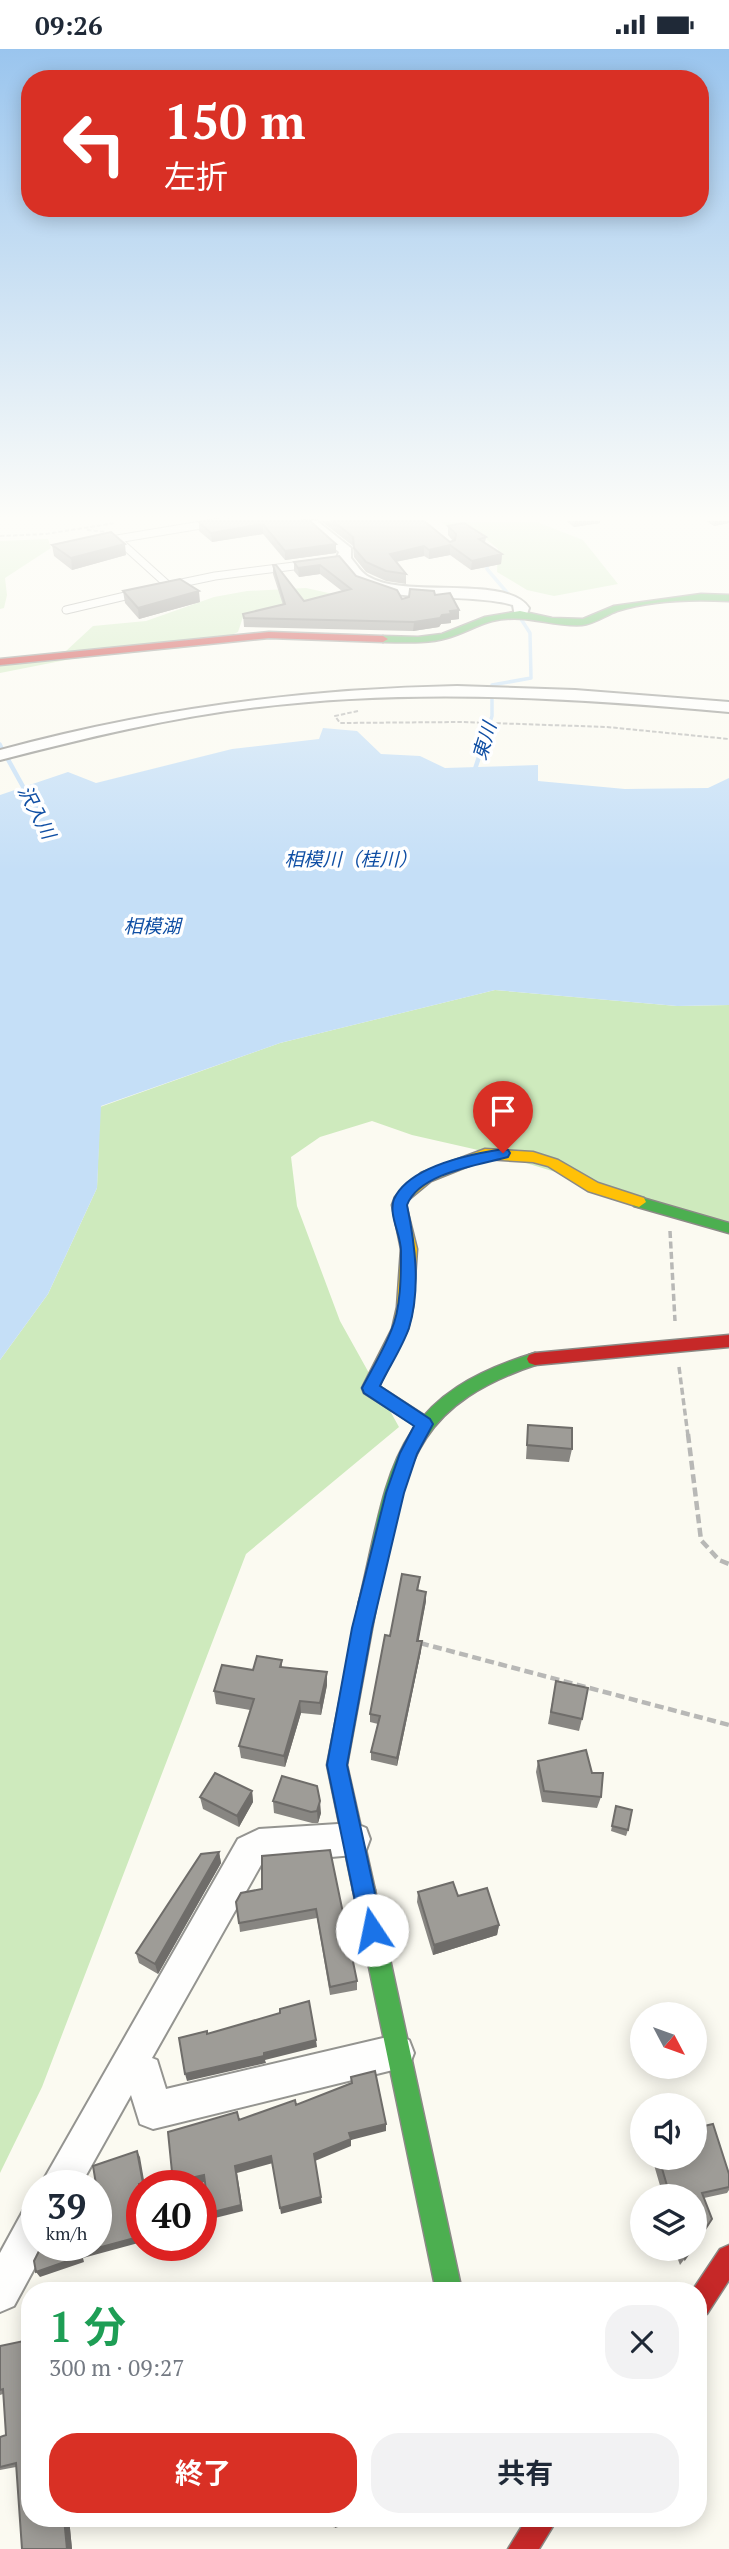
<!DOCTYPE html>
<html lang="ja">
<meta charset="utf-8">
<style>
body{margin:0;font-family:"PT Serif","Noto Sans JP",serif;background:#f2f2f3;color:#1f2937;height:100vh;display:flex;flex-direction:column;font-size:26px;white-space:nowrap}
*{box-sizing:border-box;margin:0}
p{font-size:23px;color:#747a83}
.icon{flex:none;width:38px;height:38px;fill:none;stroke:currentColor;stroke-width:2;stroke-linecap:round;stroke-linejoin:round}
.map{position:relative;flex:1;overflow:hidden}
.drawer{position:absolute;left:21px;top:2233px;width:686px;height:245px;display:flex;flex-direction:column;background:#fff;border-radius:28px;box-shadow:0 4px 18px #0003}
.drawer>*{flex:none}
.hud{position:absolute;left:21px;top:21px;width:688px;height:147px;border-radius:28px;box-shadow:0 4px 18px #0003;background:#d93025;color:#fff;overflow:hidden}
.needle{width:46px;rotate:131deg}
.buttons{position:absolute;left:630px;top:1953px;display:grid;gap:14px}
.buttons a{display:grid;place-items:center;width:77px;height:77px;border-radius:50%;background:#fff;box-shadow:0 4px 18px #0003;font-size:35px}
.speed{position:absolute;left:21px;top:2121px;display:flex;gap:14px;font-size:35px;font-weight:700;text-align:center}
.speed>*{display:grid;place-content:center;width:91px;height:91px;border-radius:50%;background:#fff;box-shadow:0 4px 18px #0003;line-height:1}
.speed small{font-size:18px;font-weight:400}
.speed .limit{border:10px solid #d22;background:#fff;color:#111}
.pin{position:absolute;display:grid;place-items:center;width:60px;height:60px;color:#fff;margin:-72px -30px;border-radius:50% 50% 50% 0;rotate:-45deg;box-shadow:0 0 7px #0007}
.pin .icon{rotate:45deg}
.me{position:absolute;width:77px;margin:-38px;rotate:349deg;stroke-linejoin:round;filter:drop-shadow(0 0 5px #0008)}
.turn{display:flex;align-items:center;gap:24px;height:147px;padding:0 28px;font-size:32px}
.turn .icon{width:91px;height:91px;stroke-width:2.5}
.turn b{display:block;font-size:49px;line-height:60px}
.round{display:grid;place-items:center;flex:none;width:74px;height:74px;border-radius:28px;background:#f2f2f3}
.summary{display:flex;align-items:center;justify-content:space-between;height:119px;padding:0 28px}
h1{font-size:42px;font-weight:700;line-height:52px;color:#1e9e55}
.primary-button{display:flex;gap:14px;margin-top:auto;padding:14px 28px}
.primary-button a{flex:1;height:80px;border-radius:28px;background:#d93025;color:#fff;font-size:28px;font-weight:700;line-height:80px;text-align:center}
.primary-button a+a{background:#f2f2f3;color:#1f2937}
.status{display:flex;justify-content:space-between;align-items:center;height:49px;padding:0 35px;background:#fff;direction:ltr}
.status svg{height:19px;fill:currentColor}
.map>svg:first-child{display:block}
.forest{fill:#ceeabd}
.water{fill:#c5dff7}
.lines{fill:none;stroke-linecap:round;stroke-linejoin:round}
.stream-far1{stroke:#c5dff7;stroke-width:3.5}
.stream{stroke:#c5dff7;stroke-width:4.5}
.lane-casing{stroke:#949490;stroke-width:9}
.street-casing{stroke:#949490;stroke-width:4}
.fast-casing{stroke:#8b8a86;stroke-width:3}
.slow-casing{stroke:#8b8a86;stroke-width:3}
.jam-casing{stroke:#8b8a86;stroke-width:3}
.path-far2{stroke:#b8b8b6;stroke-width:2;stroke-dasharray:4.5 2;stroke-linecap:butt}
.path-far1{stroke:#b8b8b6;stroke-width:3.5;stroke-dasharray:7 3.5;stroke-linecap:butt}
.path{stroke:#b8b8b6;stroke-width:4.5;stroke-dasharray:9 4.5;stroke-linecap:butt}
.lane{stroke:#fefefd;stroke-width:7}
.street{fill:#fefefd;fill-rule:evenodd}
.fast{fill:#4caf50;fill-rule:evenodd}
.slow{fill:#ffc107;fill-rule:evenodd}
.jam{fill:#c62828;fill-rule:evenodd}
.wall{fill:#888682}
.shaded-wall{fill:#6f6d6a}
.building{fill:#9e9c97;stroke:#6f6d6a;stroke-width:2}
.route{fill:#1a73e8;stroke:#114b97;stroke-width:2}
.labels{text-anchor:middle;stroke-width:7;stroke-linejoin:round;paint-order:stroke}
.far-water-label{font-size:19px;font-style:italic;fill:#104fa4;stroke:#fff}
</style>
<div class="status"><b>09:26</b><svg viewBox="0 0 49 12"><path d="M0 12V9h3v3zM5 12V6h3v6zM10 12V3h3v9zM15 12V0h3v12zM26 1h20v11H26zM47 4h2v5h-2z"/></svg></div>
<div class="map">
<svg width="729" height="2500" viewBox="0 0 729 2500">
<rect width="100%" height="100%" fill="#fbfaf1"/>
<path class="forest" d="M442 473H537L583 491 618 535 554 547 527 541 497 523 498 500 474 480H449Z
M48 490 51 499 5 529 7 546 4 559 0 560V492Z
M306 539 333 545 243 568 238 583 211 596 71 610 0 624V614L66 602 93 577 146 572 214 548 247 542Z
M495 941 677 957 729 956V1176L500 1106 412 1086 372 1072 320 1088 291 1108 297 1157 340 1272 399 1378 246 1505 42 2038 0 2124V1311L48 1245 97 1139 100 1058 280 994Z"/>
<path class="water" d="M323 679 357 682 381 705 420 707 445 719 538 716V732L625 740 708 739 729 729V956L677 957 495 941 280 994 101 1057 97 1139 48 1245 0 1311V746L68 723 96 734 232 700 319 690Z"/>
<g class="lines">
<path class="stream-far1" d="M0 695 6 707
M479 707 492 667V636L531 629 530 584 512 556 510 547 487 520V513"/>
<path class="stream" d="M5 705 26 743
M473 726 480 705"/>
<g class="lane-casing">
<path id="lane" d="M172 536 215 527 310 515
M169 537 117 490 225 472
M66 561 138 544"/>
</g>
<g class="street-casing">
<path id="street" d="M302 472H317L351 499V509C356 515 362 525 369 528 406 550 506 525 529 559L527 565 520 569 515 568 513 556C473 544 389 554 358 534 351 529 343 516 337 509L339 503Z
M457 637 575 641 729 653V663C572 649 416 639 259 658 171 668 86 689 0 711V701C151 660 301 640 457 637Z
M354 1774 366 1779 370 1790 366 1801 354 1806 262 1814 152 2009 157 2011 166 2040 396 1986 409 1991 414 2004 409 2017 153 2080 140 2075 131 2046 80 2137H40L238 1790 259 1780Z
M37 2157V2196H47L14 2257 0 2263V2204L23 2162Z"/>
</g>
<g class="fast-casing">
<path id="fast" d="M701 545 729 546V552C693 550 652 551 617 562 606 566 594 575 582 576 549 578 527 564 492 572 477 576 462 585 447 589 426 595 404 593 383 593L378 590 383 587 418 588 442 585 485 568 520 562 552 569 583 570 614 557Z
M639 1148 729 1174V1184L634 1157 632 1153 634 1149Z
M535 1304 541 1306 543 1310 541 1314C402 1359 406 1427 377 1553L375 1559 368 1561 361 1559 359 1553C390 1421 389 1348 535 1304Z
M364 1830 372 1833 375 1841 462 2242H436L353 1841 356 1833Z"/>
</g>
<g class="slow-casing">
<path id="slow" d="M485 1100 533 1103 558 1111 598 1134 644 1149 646 1153 639 1158 588 1142 548 1117 533 1113 486 1110 431 1132 408 1151 406 1156 417 1200 413 1258 408 1280 379 1337 430 1370 432 1375 430 1380 424 1382 364 1344 362 1339 392 1280 397 1258 401 1200 392 1156 395 1148 421 1124Z
M368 1545 375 1547 377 1553 347 1716 375 1841 372 1849 364 1852 356 1849 353 1841 327 1716 359 1553 361 1547Z"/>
</g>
<g class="jam-casing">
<path id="jam" d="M269 583 383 587 388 590 383 593 269 589 0 616V610Z
M729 1286V1298L535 1316 529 1314 527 1310 529 1306 535 1304Z
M729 2196V2231L707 2265 698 2269V2242H692L720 2200Z
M527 2469H558L539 2500H508Z"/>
</g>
<path class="path-far2" d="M87 481 107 483
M0 487 46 485 116 474
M358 662 335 667 340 674 462 673 607 678 729 690"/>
<path class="path-far1" d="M670 1182 675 1272
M679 1318 688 1387"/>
<path class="path" d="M688 1385 701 1491 719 1511 729 1515
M420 1594 729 1676"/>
<use href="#lane" class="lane"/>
<use href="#street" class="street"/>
<use href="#fast" class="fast"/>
<use href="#slow" class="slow"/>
<use href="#jam" class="jam"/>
</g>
<path class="wall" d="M310 472 336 495V504L285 511 263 485 212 493 199 482V473Z
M321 472H424L450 493 453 492 448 486V477L486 488 485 494 502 505 501 515 471 521 450 506 429 510 424 507 396 513 406 525V535L386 532 366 523 354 508 353 497Z
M566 472H600V474L574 478Z
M706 472H729V474L714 477Z
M52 496 126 506 72 521 54 507Z
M339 507 356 527 402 550 435 546 459 570 451 571V574L441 575 439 578 413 582 244 578 243 565 283 556 273 525V516L304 552 342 542 320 525 299 528 294 522V513Z
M123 542 200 553 139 570 125 554Z
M528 1376 572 1400 569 1413 526 1410Z
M420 1528 418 1542 426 1552 418 1592 421 1602 397 1717 371 1711V1703L378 1675 370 1673V1665L390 1587Z
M282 1611V1619L327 1623V1636L321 1666 301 1664 285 1718 241 1709 239 1697 250 1661 216 1655 214 1642 253 1621Z
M556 1632 582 1670 579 1682 548 1675Z
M538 1712 601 1748 597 1759 542 1753 536 1723Z
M252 1742 253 1753 239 1778 203 1760 200 1748Z
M273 1752 321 1764 318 1774H312L274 1764Z
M616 1757 628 1781 626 1787 611 1782Z
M330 1801 357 1932V1941L330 1946 317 1869 240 1883 239 1874 262 1840Z
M219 1803 221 1814 158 1925 139 1914 136 1904Z
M418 1843 458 1847 499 1876 497 1886 433 1906 417 1853Z
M652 2109H695L729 2125V2141L727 2144 704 2149 695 2147H663Z
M674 2200H692L680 2216Z
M30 2287V2469H69L72 2500H22L16 2418 0 2421V2388L6 2386 3 2345 0 2346V2297L24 2292V2289Z"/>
<path class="shaded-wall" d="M575 472H600V474L574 478Z
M715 472H729V474L714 477Z
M263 475V485L212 493 211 484Z
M125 495 126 506 72 521 71 509Z
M336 495V504L285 511V502Z
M450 496V506L429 510V501Z
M424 497V507L389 514 390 505Z
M502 505 501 515 471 521 472 512Z
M320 516V525L299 528 298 519Z
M199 542 200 553 139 570 138 559Z
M459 561V570L451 571V574L441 575 439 578 413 582 414 573 442 566 450 562Z
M426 1543V1552L417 1601V1592Z
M422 1592 421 1602 397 1717V1709Z
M327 1623V1636L321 1666 320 1654Z
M300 1652 301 1664 285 1718 284 1707Z
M252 1742 253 1753 239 1778 237 1767Z
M320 1752 321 1764 318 1774 317 1762Z
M219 1803 221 1814 158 1925 155 1915Z
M499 1876 497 1886 433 1906 434 1896Z
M316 1991 317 1998 265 2011 266 2014 187 2032 185 2025Z
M386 2075V2082L351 2091V2097L315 2112 314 2105 349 2084Z
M137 2102 140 2108 145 2137H142V2161Z
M271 2107 273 2114 237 2124 243 2162 211 2170 209 2164 235 2117Z
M204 2126 206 2133 189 2137H175L173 2133Z
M321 2148 322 2154 281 2165 280 2159Z
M142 2187V2193L83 2209 84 2213 40 2228 36 2223 79 2204Z
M64 2469H69L72 2500H67Z
M357 2469H365L335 2479 334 2477Z"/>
<path class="building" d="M204 472H310L336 495 285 502 263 475 211 484 199 473Z
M333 472H424L450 493 455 491 456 485 448 477 464 474 486 488 479 490 502 505 472 512 450 496 429 501 424 497 390 505 406 525 386 522 366 513 354 499 353 488Z
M111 483 125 495 71 509 52 496Z
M339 507 356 527 397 541 402 550 409 548 410 540 434 542 435 546 450 544 459 561 450 562 451 565 442 566 440 569 414 573 244 569 243 565 285 555 273 516H276L304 552 351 540 320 516 298 519 294 513Z
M180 530 199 542 138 559 123 542Z
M528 1376 572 1379V1400L527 1396Z
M402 1525 420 1528 417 1541 426 1543 417 1592H422L397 1709 371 1703 380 1667 370 1665 385 1586 390 1587Z
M257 1607 282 1611 280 1618 327 1623 320 1654 300 1652 284 1707 239 1697 254 1650 214 1642 222 1616 253 1621Z
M556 1632 588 1639 582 1670 551 1663Z
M586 1701 592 1724H603L601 1748 544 1742 538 1712Z
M215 1724 252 1742 237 1767 200 1748Z
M282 1727 317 1737 320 1752 317 1762 311 1763 273 1752Z
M616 1757 632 1761 628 1781 612 1777Z
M330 1801 357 1932 330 1938 316 1860 239 1874 236 1853 241 1844 262 1840V1807Z
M219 1803 155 1915 136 1904 201 1805Z
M453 1833 458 1847 487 1839 499 1876 434 1896 418 1843Z
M309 1952 316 1991 264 2004V2007L185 2025 179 1989 207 1982V1985L280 1964V1960Z
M375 2022 386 2075 349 2084 351 2090 314 2105 321 2148 280 2159 271 2107 235 2117 241 2156 209 2164 204 2126 173 2133 168 2083 237 2063 239 2071 295 2051 296 2056 352 2034 351 2028Z
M713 2075 729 2125V2138L702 2144 712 2170 695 2196V2147H670L659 2109H695V2079Z
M137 2102 143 2134 139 2135 142 2161V2187L79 2204V2208L36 2223 34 2212 42 2196H96V2173L102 2171 93 2117Z
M682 2200H692L685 2210Z
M30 2287V2469H64L67 2500H22L16 2414 0 2418V2388L6 2386 3 2340 0 2341V2297L24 2292V2289Z
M333 2469H357L334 2477Z"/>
<linearGradient id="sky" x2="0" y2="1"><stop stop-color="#9ac5ee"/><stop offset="0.57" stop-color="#fdfdf9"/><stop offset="1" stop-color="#fdfdf9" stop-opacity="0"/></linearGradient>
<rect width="729" height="822" fill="url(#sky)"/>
<path class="route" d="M503 1100 508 1101 510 1104 508 1108C479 1116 419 1124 407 1156 415 1195 421 1239 409 1279 402 1299 389 1318 380 1337L430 1370 433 1375 417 1405 404 1444 372 1579 347 1716 383 1881 380 1889 372 1892 364 1889 361 1881 327 1716 352 1579 386 1444 400 1404 414 1377 364 1344 362 1339C372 1320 383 1302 391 1282 401 1260 401 1226 401 1202 401 1186 388 1165 394 1150 409 1117 471 1105 503 1100Z"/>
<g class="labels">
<g class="far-water-label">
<text transform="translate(484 692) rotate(-73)" y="7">東川</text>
<text transform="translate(37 763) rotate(62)" y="7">沢入川</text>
<text x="351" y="817">相模川（桂川）</text>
<text x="152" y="884">相模湖</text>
</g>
</g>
</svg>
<div class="buttons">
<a><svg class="needle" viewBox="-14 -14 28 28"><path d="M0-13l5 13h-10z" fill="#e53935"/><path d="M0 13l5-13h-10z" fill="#747a83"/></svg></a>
<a><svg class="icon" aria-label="sound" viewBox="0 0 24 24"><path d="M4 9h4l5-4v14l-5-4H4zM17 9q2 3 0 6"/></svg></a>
<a><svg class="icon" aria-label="layers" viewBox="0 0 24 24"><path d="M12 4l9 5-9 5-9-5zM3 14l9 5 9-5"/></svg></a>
</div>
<div class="speed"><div>39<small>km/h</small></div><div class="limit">40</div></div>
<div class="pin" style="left:503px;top:1104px;background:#d93025"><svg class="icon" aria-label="arrive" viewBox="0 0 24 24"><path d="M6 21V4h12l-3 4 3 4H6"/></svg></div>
<svg class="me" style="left:372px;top:1881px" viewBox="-20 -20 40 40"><circle r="19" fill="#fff"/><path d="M0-13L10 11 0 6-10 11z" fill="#1a73e8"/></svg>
<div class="hud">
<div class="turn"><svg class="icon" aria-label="left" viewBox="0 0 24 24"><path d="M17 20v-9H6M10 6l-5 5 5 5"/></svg><div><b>150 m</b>左折</div></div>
</div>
<section class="drawer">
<div class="summary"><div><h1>1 分</h1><p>300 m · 09:27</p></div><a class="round"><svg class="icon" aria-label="close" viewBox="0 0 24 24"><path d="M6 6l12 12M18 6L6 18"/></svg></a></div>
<div class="primary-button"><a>終了</a><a>共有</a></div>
</section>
</div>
